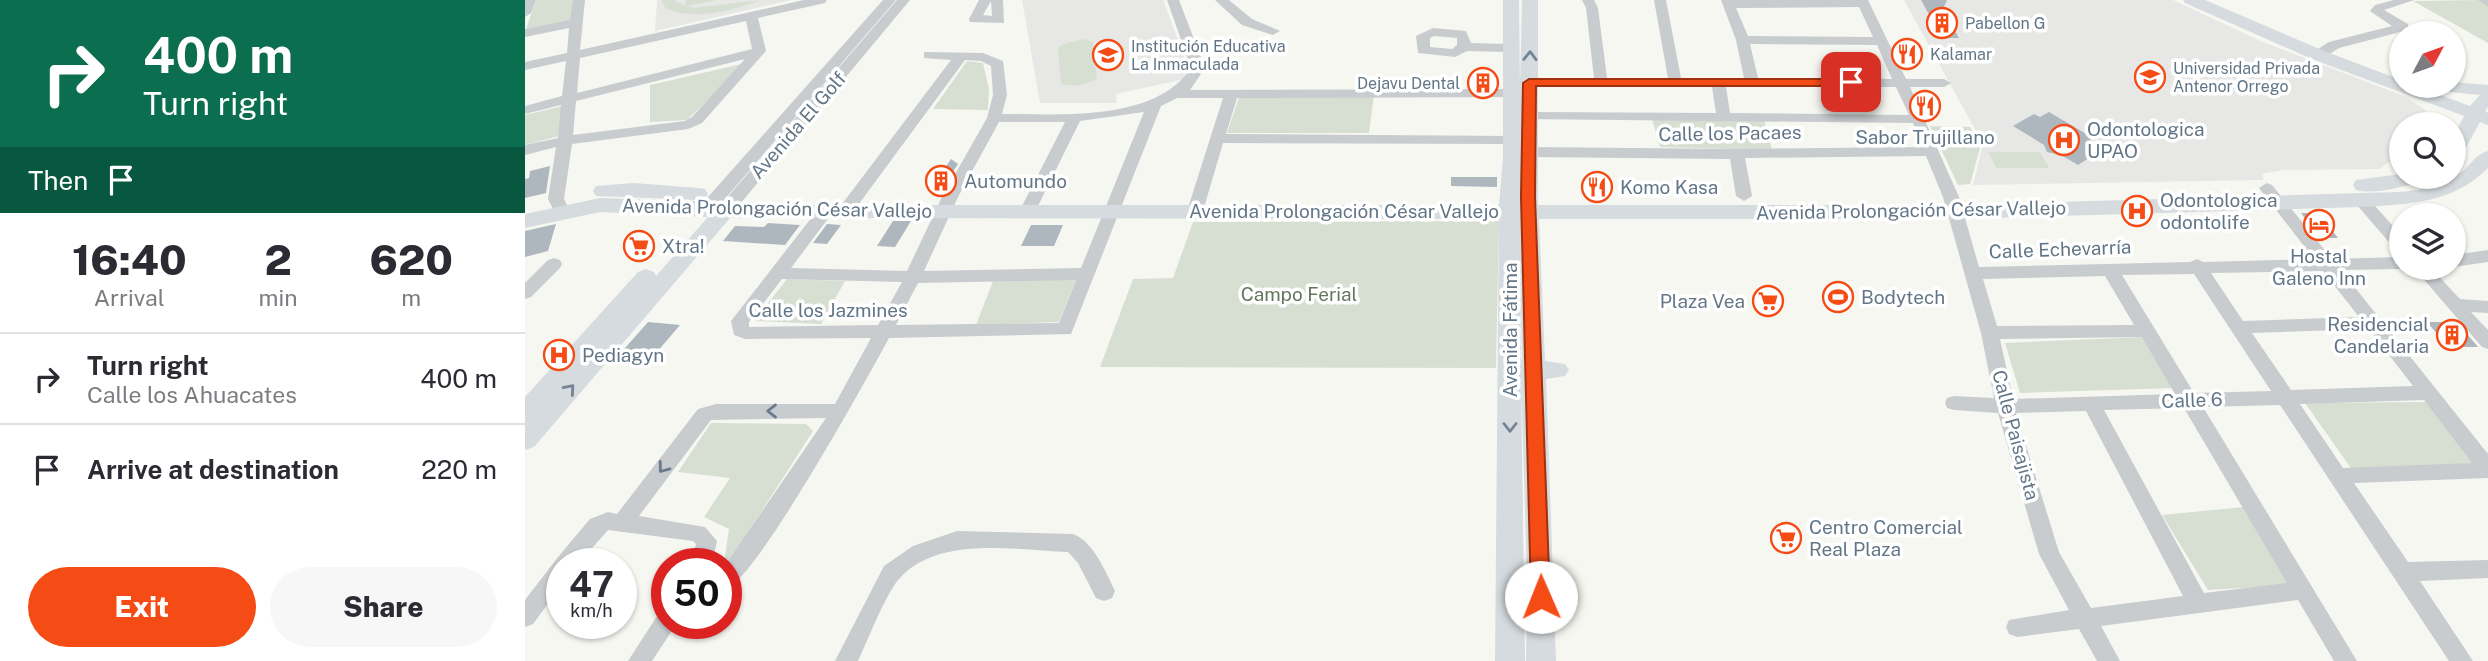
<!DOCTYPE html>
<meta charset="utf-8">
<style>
body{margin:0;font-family:"Public Sans",sans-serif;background:#f7f7f7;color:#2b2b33;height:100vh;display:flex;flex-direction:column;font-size:26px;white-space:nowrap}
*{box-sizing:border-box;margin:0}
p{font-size:23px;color:#7c7c81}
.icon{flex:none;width:38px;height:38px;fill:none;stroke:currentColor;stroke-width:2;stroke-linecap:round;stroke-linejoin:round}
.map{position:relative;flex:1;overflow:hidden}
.side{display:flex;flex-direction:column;background:#fff;width:525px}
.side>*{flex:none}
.guide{background:#0b6e4f;color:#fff;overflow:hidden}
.needle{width:46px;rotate:49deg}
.fabs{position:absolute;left:1864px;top:21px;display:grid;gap:14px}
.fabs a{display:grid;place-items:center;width:77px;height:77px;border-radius:50%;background:#fff;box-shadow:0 2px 5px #0004;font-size:35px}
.speed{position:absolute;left:21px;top:548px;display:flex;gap:14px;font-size:35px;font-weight:700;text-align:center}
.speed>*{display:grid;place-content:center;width:91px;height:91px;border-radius:50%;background:#fff;box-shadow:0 2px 5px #0004;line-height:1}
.speed small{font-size:18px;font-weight:400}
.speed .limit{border:10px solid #d22;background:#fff;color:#111}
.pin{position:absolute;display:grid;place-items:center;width:60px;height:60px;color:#fff;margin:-30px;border-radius:14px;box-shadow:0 4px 10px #0006}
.me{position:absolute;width:77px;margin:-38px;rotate:359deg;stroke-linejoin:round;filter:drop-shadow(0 0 5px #0008)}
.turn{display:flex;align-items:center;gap:24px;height:147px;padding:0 28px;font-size:32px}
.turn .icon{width:91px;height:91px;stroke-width:2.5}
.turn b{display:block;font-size:49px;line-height:60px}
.then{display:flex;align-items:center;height:66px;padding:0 28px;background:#0003;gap:14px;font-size:26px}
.eta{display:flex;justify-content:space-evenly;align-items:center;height:119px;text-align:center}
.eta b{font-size:42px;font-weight:800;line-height:49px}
.action{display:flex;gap:14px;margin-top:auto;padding:14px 28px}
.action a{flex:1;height:80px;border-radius:42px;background:#f54b15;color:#fff;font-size:28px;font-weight:800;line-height:80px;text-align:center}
.action a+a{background:#f7f7f7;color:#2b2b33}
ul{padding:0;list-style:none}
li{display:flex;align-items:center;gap:21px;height:91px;padding:0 28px;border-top:2px solid #e1e1e2}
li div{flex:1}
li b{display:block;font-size:26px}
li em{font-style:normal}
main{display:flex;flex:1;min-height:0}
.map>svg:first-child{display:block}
.built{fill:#e7e8e6}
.green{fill:#d7dfd3}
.building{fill:#aeb7bd}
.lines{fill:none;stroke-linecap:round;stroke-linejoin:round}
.minor{fill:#c8cccf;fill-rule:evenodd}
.major{fill:#d6dbdf;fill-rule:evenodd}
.oneway{stroke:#738594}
.oneway2{stroke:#677a8b}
.route{fill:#f54b15;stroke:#9f310e;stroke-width:2}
.labels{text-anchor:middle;stroke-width:7;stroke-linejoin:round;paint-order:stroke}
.far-poi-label{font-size:16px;fill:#627687;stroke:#fff;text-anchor:start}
.street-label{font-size:19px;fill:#627687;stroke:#fff}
.poi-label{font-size:19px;fill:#627687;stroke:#fff;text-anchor:start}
.park-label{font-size:19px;fill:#63785e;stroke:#fff}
</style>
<main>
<section class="side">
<div class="guide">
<div class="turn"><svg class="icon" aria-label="right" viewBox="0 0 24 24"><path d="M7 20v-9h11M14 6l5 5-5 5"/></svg><div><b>400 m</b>Turn right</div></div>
<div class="then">Then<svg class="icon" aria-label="arrive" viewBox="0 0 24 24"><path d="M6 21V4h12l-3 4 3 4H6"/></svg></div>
</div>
<div class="eta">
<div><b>16:40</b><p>Arrival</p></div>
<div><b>2</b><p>min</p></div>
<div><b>620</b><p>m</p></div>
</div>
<ul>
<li><svg class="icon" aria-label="right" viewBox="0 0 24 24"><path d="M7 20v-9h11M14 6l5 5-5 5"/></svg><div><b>Turn right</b><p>Calle los Ahuacates</p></div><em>400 m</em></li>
<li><svg class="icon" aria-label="arrive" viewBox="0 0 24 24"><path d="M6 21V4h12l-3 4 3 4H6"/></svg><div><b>Arrive at destination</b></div><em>220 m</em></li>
</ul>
<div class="action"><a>Exit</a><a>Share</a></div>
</section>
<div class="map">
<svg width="1963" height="661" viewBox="0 0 1963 661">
<rect width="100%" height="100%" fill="#f7f7f2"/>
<path class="built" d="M132 0H267L130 31Z
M497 0H638L665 72 659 79 591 94 592 103H515Z
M1379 0H1648L1738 42 1879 96 1898 108 1913 124H1876V152L1855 169 1759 170 1737 174 1739 180 1448 185 1457 148 1452 133Z"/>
<path class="green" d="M11 0H49L47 20 1 29Z
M136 0H149L160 6 161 0H192L163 6 169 8 235 0C206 12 171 20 141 9Z
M1956 0 1963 4V43L1888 1Z
M560 39 568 42 572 79C563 85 546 87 536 84L533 48 538 44Z
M442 61 458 63 464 90 463 110 408 109Z
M221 63 162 120 125 122V85Z
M715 94 849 95 844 133H702Z
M38 106 34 136 0 145V115Z
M1127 119 1239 120 1247 150 1135 147Z
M1405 126 1445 127 1455 148 1445 184 1433 185Z
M1463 152H1515L1524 168H1471Z
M974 221 971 368 575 367 608 279 648 278 668 222Z
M262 279 320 281 296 324 229 321Z
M551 279 534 322 451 325 468 281Z
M1619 337 1649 388 1495 393 1480 343Z
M1902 402 1948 463 1830 474 1780 403Z
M186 423 281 424 288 431 201 567 199 563 204 529 179 517 205 478 153 472Z
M1718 507 1767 585 1683 590 1637 515Z"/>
<path class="building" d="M1396 0H1422L1418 9 1434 38H1417Z
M1369 45H1387L1395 62 1377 63Z
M1524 112 1563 135 1569 145 1570 154 1553 165 1536 155 1522 152 1519 145 1488 126 1509 114 1515 117Z
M426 159 433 164 418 187H407Z
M25 166 21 193 0 198V179L4 178 5 171Z
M926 177H972V187L926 186Z
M1776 213H1794L1813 238H1794Z
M368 221H386L370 247 352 246Z
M243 223 275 225 260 245 198 241 210 226 239 227Z
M31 224 23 251 0 257V231Z
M302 224 316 225 302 244 288 243Z
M506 225H538L529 246H496Z
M123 322 155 325 126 359 93 356Z
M1902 322H1932L1953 347H1923Z"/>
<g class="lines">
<path class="minor" d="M0 0H11L6 13 0 17Z
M48 0H60L55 50 279 0H302L300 3 233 18 241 51 177 123 163 129 47 144 39 199 45 211 37 216 31 215 23 199 31 147 0 155V145L33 138 36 105 0 114V106L37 96 41 61 0 70V62L42 53 44 28 0 37V29L45 20ZM221 21 227 49 52 93 55 58ZM220 59 167 117 160 121 48 135 51 101Z
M358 0H371L187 214H175L173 210 175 206Z
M372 0H385L206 215H194L192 211 194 207Z
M454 0H478L479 23 445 22 444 19ZM466 1 467 16 458 15Z
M642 0H654L680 68 665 90 1000 89 1007 93 1000 97 712 98 701 134 989 136 996 140 989 144 698 143 678 211 670 216 662 211 698 98H652L636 106 546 334 364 338C343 377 232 578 201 589V564L301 418 186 420 114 516 180 527 192 541 187 564H166L171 544 168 541 83 530 53 564H37V585L8 624 0 627V600L33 557 65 519 83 512 92 514 173 409 191 404H310L346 338 220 339 209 335 206 321 294 208 300 207 308 212 266 268 382 271 417 197 462 118 468 95 466 66 456 61 440 60 325 216 319 217 311 212 426 60 399 58V52L458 53 478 61 482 95 477 114C536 114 630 122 666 68ZM619 112 556 268 399 271 433 197 474 122H540L495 210 503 215 511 210 555 121ZM257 279 377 282 353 325 224 327V322ZM551 280 534 323 371 325 393 283Z
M690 0H704L727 19 755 31 748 35 717 25Z
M1057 0H1069L1073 8 1082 78H1143L1129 0H1141L1156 78H1219L1211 40 1196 0H1343L1381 79H1419L1426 83 1419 87H1385L1434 197 1454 267 1665 262 1672 259 1678 262 1789 259 1734 188 1742 183 1747 185 1807 259 1876 257V268H1879L1876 269 1816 270 1963 454V478L1829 483 1883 562 1963 560V578L1895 581 1948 661H1924L1755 405 1678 407 1832 661H1809L1773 600 1576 626 1595 661H1572L1554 629 1492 637 1484 634 1481 627 1484 620 1544 610 1514 554 1473 413 1429 410 1422 408 1420 403 1422 398 1429 396 1469 398 1456 333 1418 197 1401 156 1220 158 1227 196 1219 201 1211 196 1205 159 1005 157 998 152 1005 147 1212 149 1397 147 1388 123 1000 119 998 116 1005 112 1191 113 1187 87 984 85V79L989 78H1069L1061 8ZM1334 7 1348 37 1223 36 1211 8ZM1225 44 1352 45 1367 79 1233 78ZM1201 87H1371L1384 115 1205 113ZM1798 271 1834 317 1718 321 1686 273ZM1669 274 1746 391 1669 393 1597 275ZM1580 276 1609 325 1472 326 1458 279ZM1844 329 1888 386 1766 390 1727 333ZM1617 337 1650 394 1488 399 1475 339ZM1899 400 1947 463 1818 468 1775 404ZM1659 408 1762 583 1679 593 1579 410ZM1561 411 1658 596 1566 608 1534 552 1491 413Z
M1869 0H1889L1859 10 1883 24V30L1814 48 1798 58H1788V52L1804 42 1867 26 1845 11 1850 5Z
M1953 0H1963V6Z
M908 28 941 31 946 43 983 44 990 48 983 52 942 51 930 57 893 53 891 36ZM909 36 932 38V45L927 49 905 47V38Z
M1836 195 1841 196 1876 235V251L1870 249 1831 204 1828 200 1831 196Z
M1963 250V262L1928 267V255Z
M29 258 35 260 37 264 35 268 6 297 0 299V283L23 260Z
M1889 268H1906L1935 299 1963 301V313L1946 312 1963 330V349L1957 347Z
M432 531 548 534C568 541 581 572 590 591L587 598 579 601 571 598 553 563 543 552C491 550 412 535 374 579 361 593 342 642 333 661H310L359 566 388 546Z
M142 610V623H152L127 661H103L134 613Z"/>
<path class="major" d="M978 0H994L995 91 997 0H1013V205H1429L1836 193C1867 192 1907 194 1933 175 1944 168 1950 154 1963 151V168C1927 204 1884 204 1836 207L1429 219H1014L1020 361 1040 364 1044 370 1040 376 1021 379 1031 661H1001L1002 576 996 378 1000 661H970L974 219 205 218 9 447 0 450V397L113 272 121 269 129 272 131 276 183 217 75 212 0 228V214L75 198 300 205H974L978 158ZM995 286 997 360H996Z
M1658 0H1680L1799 51 1876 80V86H1891L1945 106 1955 95 1915 91 1906 86H1928V82L1963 85V107L1960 111 1963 113V125L1955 122 1935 159 1928 161V138L1939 116 1787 59 1660 3Z
M1876 174V177H1900L1897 181C1877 187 1851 195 1831 190L1828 185 1831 180Z
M109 183 173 188 180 189 183 194 180 199 173 200 71 196 68 191 71 186Z"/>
</g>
<defs><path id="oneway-chevron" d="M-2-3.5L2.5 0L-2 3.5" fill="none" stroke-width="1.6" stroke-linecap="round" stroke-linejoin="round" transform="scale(1.75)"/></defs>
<g class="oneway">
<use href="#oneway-chevron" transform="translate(1005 56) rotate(-89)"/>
<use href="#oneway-chevron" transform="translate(45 389) rotate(-49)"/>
<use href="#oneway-chevron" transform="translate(985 427) rotate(90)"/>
</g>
<g class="oneway2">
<use href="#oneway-chevron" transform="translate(247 411) rotate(180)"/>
<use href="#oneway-chevron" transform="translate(138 468) rotate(127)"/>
</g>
<path class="route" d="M1004 79H1326L1333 82 1326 86H1011L1010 197 1025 597 1022 603 1016 606 1009 603 1006 597 996 197 998 83Z"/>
<defs>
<g id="building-ring" transform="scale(1.575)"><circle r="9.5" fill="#fff" stroke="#f54b15" stroke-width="1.5"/><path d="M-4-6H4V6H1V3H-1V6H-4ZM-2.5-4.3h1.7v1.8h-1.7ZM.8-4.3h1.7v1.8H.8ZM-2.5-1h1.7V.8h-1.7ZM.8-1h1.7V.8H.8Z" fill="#f54b15"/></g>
<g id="restaurant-ring" transform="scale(1.575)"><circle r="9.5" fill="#fff" stroke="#f54b15" stroke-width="1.5"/><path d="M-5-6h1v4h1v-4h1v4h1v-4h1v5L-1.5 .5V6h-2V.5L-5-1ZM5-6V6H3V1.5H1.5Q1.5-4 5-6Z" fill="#f54b15"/></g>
<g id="school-ring" transform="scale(1.575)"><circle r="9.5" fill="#fff" stroke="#f54b15" stroke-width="1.5"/><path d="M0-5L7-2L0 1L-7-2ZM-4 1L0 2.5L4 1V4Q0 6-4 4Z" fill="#f54b15"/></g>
<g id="university-ring" transform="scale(1.575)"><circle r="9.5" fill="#fff" stroke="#f54b15" stroke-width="1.5"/><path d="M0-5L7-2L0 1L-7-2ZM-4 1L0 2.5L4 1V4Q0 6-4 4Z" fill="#f54b15"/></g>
<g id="hospital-ring" transform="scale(1.575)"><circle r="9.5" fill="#fff" stroke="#f54b15" stroke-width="1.5"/><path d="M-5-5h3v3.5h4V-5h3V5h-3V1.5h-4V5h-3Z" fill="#f54b15"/></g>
<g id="hotel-ring" transform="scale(1.575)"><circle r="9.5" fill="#fff" stroke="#f54b15" stroke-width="1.5"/><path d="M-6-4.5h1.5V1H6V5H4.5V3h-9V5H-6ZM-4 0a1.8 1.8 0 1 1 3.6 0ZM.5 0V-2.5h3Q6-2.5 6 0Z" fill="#f54b15"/></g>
<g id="supermarket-ring" transform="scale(1.575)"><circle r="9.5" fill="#fff" stroke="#f54b15" stroke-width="1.5"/><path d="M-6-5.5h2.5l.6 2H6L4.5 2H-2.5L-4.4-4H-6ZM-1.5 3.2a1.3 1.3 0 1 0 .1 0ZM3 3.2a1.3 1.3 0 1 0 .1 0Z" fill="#f54b15"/></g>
<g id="stadium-ring" transform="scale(1.575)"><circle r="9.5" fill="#fff" stroke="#f54b15" stroke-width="1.5"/><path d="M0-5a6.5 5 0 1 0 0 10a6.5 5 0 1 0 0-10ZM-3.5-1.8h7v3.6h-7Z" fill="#f54b15"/></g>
</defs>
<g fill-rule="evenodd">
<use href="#building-ring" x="1417" y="23"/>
<use href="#restaurant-ring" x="1382" y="54"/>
<use href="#school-ring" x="583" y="55"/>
<use href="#university-ring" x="1625" y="77"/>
<use href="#building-ring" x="958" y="83"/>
<use href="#restaurant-ring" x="1400" y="106"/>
<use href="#hospital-ring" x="1539" y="140"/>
<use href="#building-ring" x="416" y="181"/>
<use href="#restaurant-ring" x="1072" y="187"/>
<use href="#hospital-ring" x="1612" y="211"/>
<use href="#hotel-ring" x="1794" y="225"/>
<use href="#supermarket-ring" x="114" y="246"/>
<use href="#stadium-ring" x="1313" y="297"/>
<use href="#supermarket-ring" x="1243" y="301"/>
<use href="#building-ring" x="1927" y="335"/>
<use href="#hospital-ring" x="34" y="355"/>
<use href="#supermarket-ring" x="1261" y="538"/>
</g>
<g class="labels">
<g class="far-poi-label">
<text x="1440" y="29">Pabellon G</text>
<text x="606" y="52">Institución Educativa<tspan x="606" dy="18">La Inmaculada</tspan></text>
<text x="1405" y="60">Kalamar</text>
<text x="1648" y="74">Universidad Privada<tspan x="1648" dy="18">Antenor Orrego</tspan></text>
<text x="935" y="89" text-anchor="end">Dejavu Dental</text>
</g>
<g class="street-label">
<text transform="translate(273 125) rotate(-49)" y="7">Avenida El Golf</text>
<text transform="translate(1205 133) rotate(-1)" y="7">Calle los Pacaes</text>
<text transform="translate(252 208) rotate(1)" y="7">Avenida Prolongación César Vallejo</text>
<text transform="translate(1386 210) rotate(-1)" y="7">Avenida Prolongación César Vallejo</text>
<text x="819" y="218">Avenida Prolongación César Vallejo</text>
<text transform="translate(1535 249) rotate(-2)" y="7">Calle Echevarría</text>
<text x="303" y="317">Calle los Jazmines</text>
<text transform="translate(985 330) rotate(-90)" y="7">Avenida Fátima</text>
<text transform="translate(1667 400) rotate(-2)" y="7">Calle 6</text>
<text transform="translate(1491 435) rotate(75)" y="7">Calle Paisajista</text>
</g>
<g class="poi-label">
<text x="1562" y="136">Odontologica<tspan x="1562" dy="22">UPAO</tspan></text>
<text x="1400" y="144" text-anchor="middle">Sabor Trujillano</text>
<text x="439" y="188">Automundo</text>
<text x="1095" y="194">Komo Kasa</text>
<text x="1635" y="207">Odontologica<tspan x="1635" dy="22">odontolife</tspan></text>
<text x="137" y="253">Xtra!</text>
<text x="1794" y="263" text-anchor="middle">Hostal<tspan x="1794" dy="22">Galeno Inn</tspan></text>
<text x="1336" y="304">Bodytech</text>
<text x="1220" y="308" text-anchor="end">Plaza Vea</text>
<text x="1904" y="331" text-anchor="end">Residencial<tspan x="1904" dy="22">Candelaria</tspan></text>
<text x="57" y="362">Pediagyn</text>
<text x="1284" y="534">Centro Comercial<tspan x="1284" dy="22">Real Plaza</tspan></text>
</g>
<g class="park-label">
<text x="774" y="301">Campo Ferial</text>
</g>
</g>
</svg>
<div class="fabs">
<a><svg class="needle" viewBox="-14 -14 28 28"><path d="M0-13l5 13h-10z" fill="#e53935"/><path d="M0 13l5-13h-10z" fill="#7c7c81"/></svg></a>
<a><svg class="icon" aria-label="search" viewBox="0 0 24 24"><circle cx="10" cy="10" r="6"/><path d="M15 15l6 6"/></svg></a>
<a><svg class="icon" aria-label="layers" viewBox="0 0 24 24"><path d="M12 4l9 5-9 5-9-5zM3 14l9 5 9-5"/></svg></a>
</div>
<div class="speed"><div>47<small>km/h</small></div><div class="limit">50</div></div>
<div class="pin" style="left:1326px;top:82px;background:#d93025"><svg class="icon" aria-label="arrive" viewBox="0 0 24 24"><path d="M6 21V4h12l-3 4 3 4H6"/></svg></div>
<svg class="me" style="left:1016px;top:597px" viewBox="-20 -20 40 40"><circle r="19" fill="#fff"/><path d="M0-13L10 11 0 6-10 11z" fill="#f54b15"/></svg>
</div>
</main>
